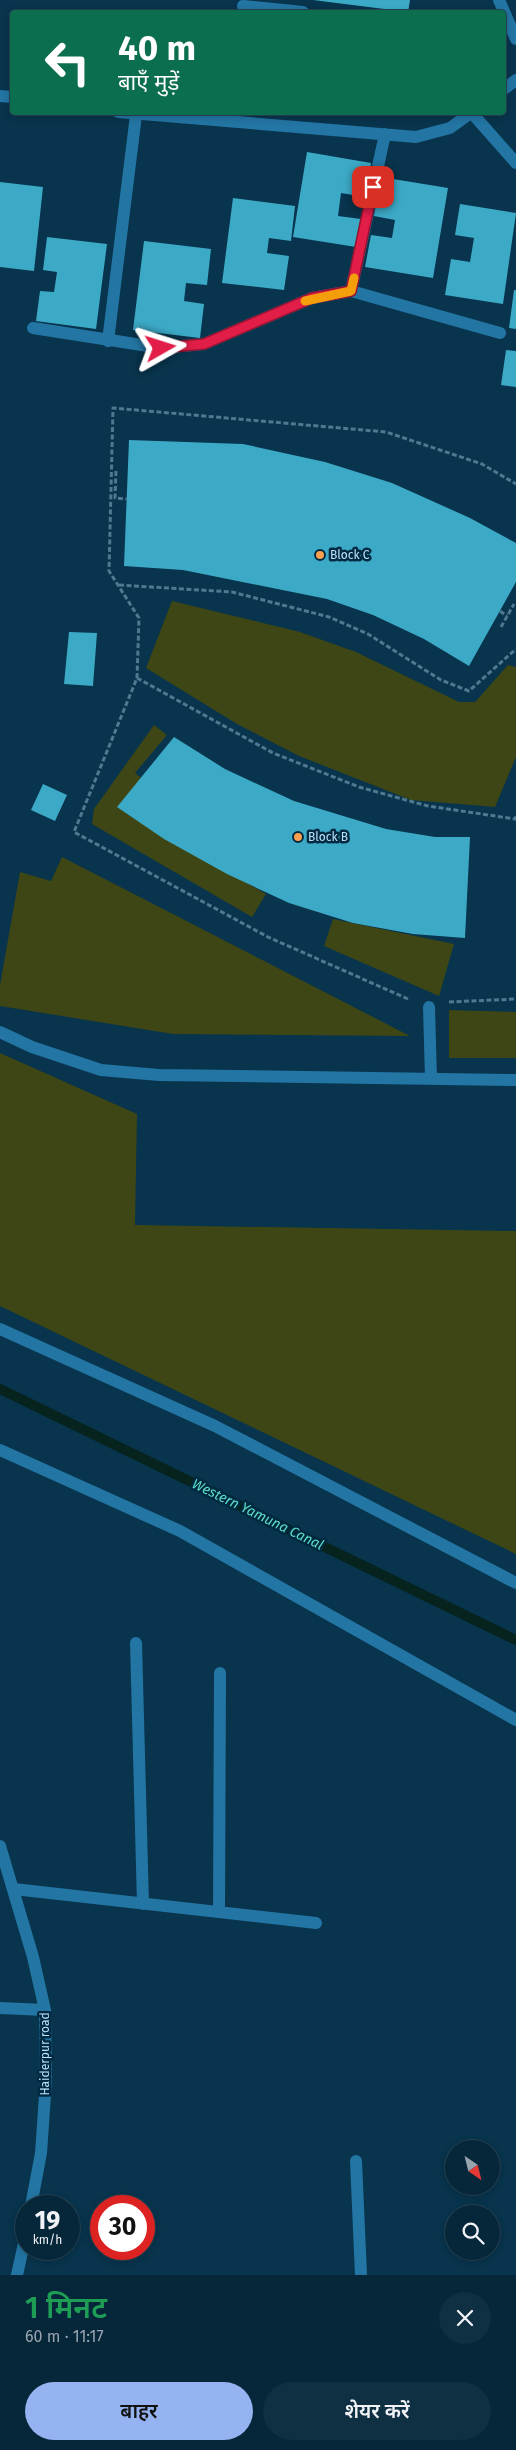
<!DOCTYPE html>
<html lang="hi">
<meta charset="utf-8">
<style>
body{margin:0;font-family:"Fira Sans","Noto Sans Devanagari",sans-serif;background:#0f2f42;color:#f1f3f6;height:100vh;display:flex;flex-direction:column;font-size:19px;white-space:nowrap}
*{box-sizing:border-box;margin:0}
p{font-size:16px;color:#98a5af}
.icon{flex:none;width:28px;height:28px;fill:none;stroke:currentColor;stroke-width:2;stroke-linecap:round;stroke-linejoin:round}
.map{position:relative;height:2275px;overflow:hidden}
.drawer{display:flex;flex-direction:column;background:#06273a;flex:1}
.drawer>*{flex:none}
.banner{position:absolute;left:10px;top:10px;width:496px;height:105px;border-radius:5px;box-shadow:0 2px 8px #0003,0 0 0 1px #274454;background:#0b6e4f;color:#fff;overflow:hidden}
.needle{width:32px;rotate:145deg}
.buttons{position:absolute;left:445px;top:2140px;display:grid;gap:10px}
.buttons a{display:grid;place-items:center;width:55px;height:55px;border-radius:50%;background:#06273a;box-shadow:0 2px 8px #0003,0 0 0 1px #274454;font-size:25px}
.speed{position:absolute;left:15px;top:2195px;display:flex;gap:10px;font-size:25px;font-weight:700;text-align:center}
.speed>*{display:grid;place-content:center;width:65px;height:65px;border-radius:50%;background:#06273a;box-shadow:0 2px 8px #0003,0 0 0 1px #274454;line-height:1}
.speed small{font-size:12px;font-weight:400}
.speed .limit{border:8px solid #d22;background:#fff;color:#111}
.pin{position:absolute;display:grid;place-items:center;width:42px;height:42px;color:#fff;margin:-21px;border-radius:10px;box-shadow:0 2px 8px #0006}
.me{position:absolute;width:55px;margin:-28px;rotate:84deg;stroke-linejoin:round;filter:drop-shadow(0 0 4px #0008)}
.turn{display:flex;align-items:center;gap:18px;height:105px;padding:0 25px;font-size:22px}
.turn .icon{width:65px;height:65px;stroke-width:2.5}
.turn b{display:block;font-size:35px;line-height:42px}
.round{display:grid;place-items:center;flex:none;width:52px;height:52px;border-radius:26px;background:#0f2f42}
.head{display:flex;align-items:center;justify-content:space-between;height:85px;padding:0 25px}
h1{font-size:30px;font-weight:600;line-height:38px;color:#1e9e55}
.primary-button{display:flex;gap:10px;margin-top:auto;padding:10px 25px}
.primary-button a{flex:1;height:58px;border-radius:30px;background:#95b2f1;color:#111;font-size:20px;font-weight:600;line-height:58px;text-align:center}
.primary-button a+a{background:#0f2f42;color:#f1f3f6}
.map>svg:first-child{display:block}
.green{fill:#3d4614}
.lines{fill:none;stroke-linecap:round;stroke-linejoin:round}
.stream{stroke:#06231d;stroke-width:10}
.building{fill:#3caac7}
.path{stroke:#4f7891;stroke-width:3;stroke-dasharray:5 2.5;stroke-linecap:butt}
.minor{stroke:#2375a3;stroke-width:12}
.route-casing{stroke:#92132f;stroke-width:12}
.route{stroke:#e11d48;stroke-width:9}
.slow{stroke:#f59e0b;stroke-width:9}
.poi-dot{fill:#fa9f4f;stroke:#002a42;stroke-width:2}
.labels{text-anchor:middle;stroke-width:5;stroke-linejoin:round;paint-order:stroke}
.poi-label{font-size:12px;fill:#bce1fb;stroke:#002a42;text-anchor:start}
.street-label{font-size:12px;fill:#bce1fb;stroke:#002a42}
.water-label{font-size:14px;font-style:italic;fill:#5eddc5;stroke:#002a42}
</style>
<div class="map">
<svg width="516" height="2275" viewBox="0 0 516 2275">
<rect width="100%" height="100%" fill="#08344d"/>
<path class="green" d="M172 601 300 632 356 652 459 702H475L508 665 516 667V757L495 807 411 800 299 756 237 724 146 668Z
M154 725 167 735 135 773 148 783 127 814 266 894 252 917 92 824 94 809Z
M62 857 410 1036 173 1034 0 1006V985L20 872 51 881Z
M333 919 454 944 439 996 324 946Z
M449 1010 516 1012V1058H449Z
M0 1053 137 1114 135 1225 516 1231V1554L0 1306Z"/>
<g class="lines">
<path class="stream" d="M0 1389 516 1640"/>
</g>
<path class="building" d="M313 0H410L408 12Z
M307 152 371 163 365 197 341 193 338 216 361 219 356 247 293 237Z
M381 177 448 188 433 278 365 267 371 235 392 238 395 220 374 216Z
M0 182 43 187 34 271 0 267Z
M233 198 295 206 291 241 269 238 267 253 289 256 284 290 222 283Z
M460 204 516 213 503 304 445 295 451 259 470 262 474 238 455 235Z
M47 237 107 244 96 329 36 321 40 291 54 292 57 272 43 270Z
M144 241 211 249 207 285 186 283 184 301 204 304 200 338 133 330Z
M514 290H516V329L509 328Z
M506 350 516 351V387L501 385Z
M129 440 243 444 325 462 392 483 470 518 516 543V582L469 666 424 639 373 615 327 599 183 570 124 566Z
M69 632 97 633 93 686 64 684Z
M174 737 225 769 294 801 386 829 435 837H470L465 938 413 934 353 923 289 903 227 874 164 839 117 807Z
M43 784 67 795 55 821 31 810Z"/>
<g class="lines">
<path class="path" d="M116 471 115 498 127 499
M119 585 232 592 329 617 368 634 441 680 469 691 516 649
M500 611 507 616
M501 627 514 604
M137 678 273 753 359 787 428 806 515 819 516 815
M408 999 268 937 74 832 137 678 139 618 109 571 113 408 386 432 482 464 516 484
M449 1002 516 999"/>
<path class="minor" d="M499 0 516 39
M243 6 303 12
M504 89 516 80
M0 96 12 97
M118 112 416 137 450 128 472 112
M471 112 516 163
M351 291 385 134
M33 328 161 348 204 344 312 298 351 291 500 333
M108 341 136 115
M429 1007 431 1079
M0 1032 32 1047 101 1070 159 1075 516 1080
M0 1329 215 1426 516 1583
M0 1450 180 1531 516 1720
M136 1643 143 1904
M0 1846 33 1957 45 2010 46 2081 41 2153 31 2206
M14 1889 316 1923
M219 1912 220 1673
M0 2008 45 2010
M356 2161 361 2275
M17 2275 26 2234"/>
</g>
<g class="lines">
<g class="route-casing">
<path id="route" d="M161 348 204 344 312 298 351 291 373 187"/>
</g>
<use href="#route" class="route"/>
<path class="slow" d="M305 301 351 291 354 278"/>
</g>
<g class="poi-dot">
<circle cx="320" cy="555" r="5"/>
<circle cx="298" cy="837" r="5"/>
</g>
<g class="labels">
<g class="poi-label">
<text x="330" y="559">Block C</text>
<text x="308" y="841">Block B</text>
</g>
<g class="street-label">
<text transform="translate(45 2054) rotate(-90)" y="4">Haiderpur road</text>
</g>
<g class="water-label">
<text transform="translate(258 1514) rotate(26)" y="5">Western Yamuna Canal</text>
</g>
</g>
</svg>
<div class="buttons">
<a><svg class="needle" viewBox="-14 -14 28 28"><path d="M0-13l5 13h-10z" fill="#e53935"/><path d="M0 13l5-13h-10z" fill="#98a5af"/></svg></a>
<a><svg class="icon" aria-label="search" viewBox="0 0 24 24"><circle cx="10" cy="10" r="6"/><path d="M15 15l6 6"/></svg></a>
</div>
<div class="speed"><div>19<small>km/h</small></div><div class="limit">30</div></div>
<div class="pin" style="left:373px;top:187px;background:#d93025"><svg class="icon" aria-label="arrive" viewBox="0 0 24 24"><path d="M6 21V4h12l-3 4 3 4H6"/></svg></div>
<svg class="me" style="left:161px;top:348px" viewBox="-20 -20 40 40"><path d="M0-17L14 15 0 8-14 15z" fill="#e11d48" stroke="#fff" stroke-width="4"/></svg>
<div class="banner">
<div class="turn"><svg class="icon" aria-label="left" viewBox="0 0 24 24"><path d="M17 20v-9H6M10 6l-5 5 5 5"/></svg><div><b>40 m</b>बाएँ मुड़ें</div></div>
</div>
</div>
<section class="drawer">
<div class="head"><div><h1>1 मिनट</h1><p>60 m · 11:17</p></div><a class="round"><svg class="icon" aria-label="close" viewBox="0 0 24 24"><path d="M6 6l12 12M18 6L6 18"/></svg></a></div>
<div class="primary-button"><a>बाहर</a><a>शेयर करें</a></div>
</section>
